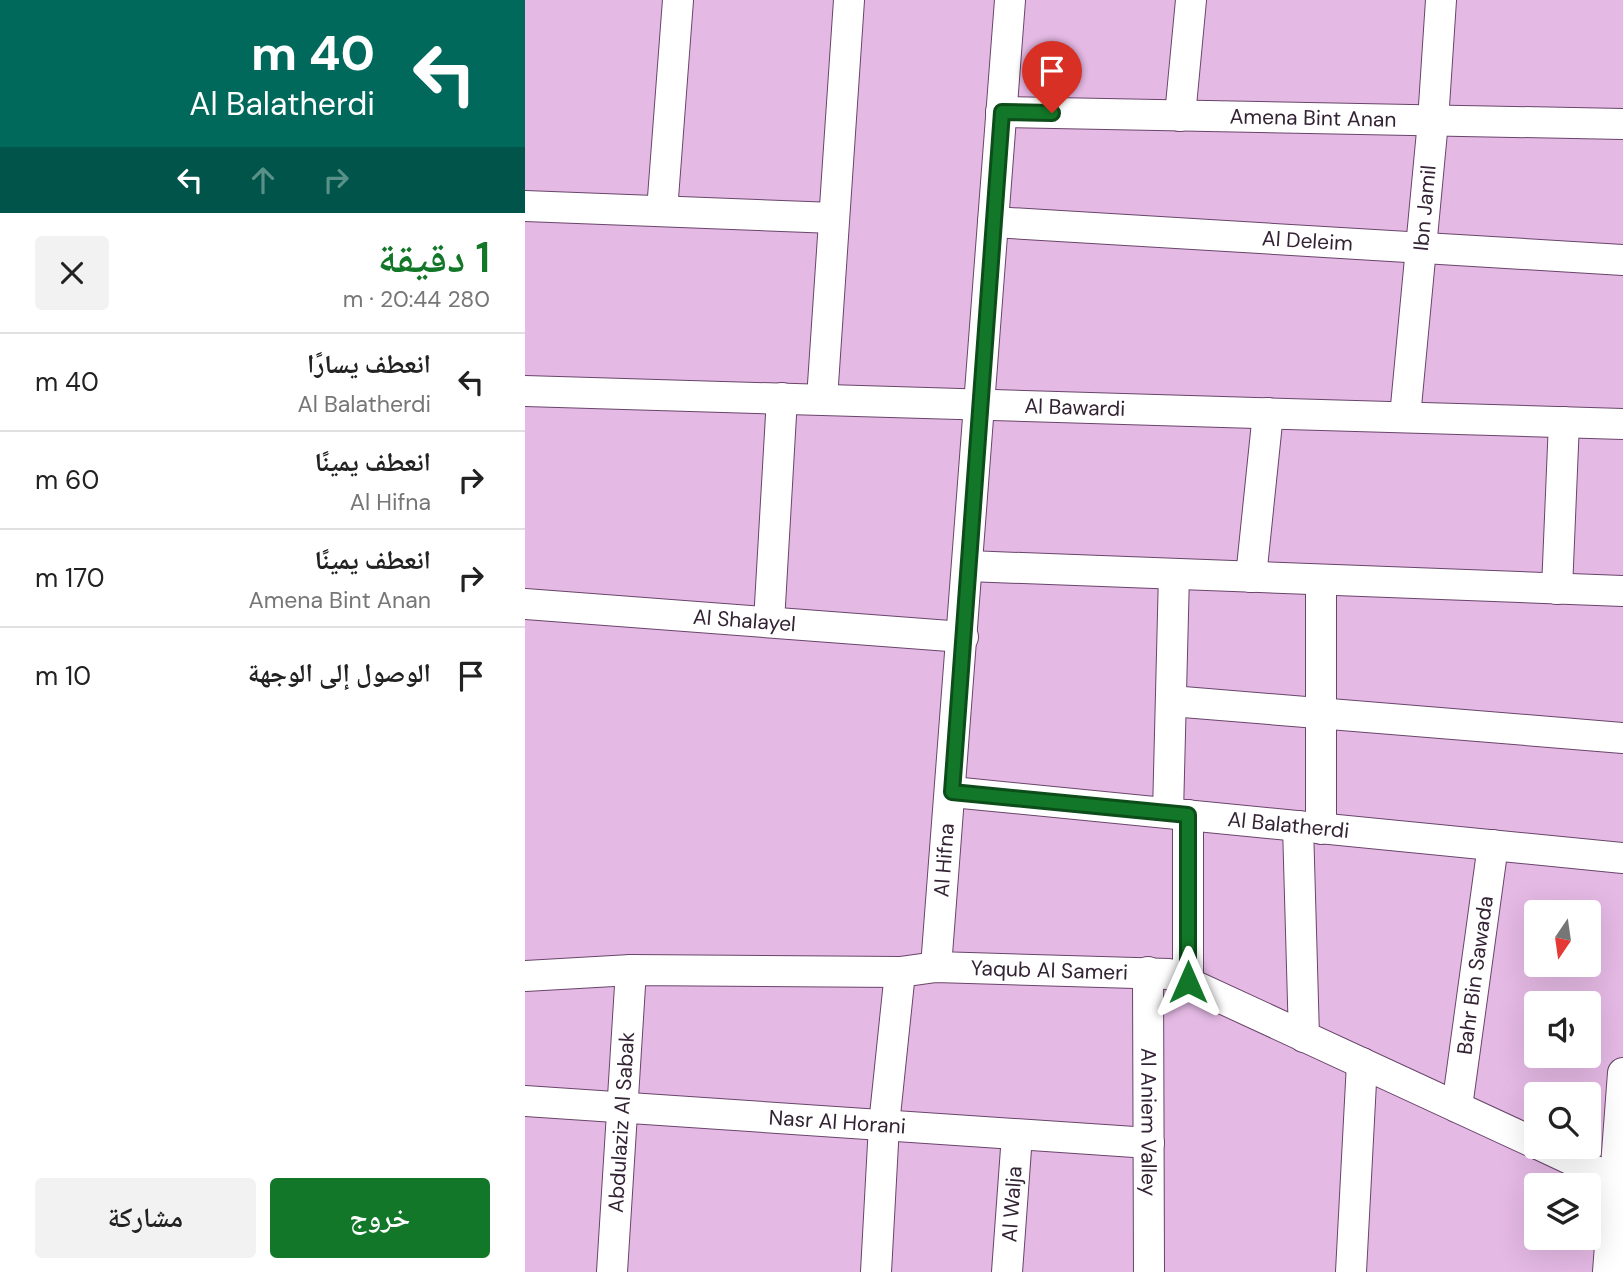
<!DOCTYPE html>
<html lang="ar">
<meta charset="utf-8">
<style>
body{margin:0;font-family:"DM Sans","Noto Naskh Arabic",sans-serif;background:#f2f2f2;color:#222;direction:rtl;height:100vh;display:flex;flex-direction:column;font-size:26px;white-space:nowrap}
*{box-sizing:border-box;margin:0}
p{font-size:23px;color:#767676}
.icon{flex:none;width:38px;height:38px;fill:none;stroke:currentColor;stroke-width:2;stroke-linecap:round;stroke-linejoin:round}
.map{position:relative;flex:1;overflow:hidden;direction:ltr}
.side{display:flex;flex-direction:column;background:#fff;width:525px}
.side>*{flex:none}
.banner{background:#00695c;color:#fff;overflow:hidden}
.needle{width:46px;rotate:193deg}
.controls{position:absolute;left:999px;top:900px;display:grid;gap:14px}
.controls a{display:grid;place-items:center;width:77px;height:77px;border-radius:7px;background:#fff;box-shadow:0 7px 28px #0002;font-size:35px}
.pin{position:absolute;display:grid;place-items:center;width:60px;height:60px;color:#fff;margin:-72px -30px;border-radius:50% 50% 50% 0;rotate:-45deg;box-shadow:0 0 7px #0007}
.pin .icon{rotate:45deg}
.me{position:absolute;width:77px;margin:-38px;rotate:0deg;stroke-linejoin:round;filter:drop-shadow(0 0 5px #0008)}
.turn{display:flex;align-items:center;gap:24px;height:147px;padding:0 35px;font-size:32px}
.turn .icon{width:91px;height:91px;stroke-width:2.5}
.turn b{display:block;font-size:49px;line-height:60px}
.lanes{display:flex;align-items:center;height:66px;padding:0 35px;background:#0003;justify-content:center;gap:35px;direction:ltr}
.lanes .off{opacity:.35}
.round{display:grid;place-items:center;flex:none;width:74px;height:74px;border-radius:7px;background:#f2f2f2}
.head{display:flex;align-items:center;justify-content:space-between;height:119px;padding:0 35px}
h1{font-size:42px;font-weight:600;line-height:52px;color:#127728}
.action{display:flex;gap:14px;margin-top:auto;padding:14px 35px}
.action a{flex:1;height:80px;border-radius:7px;background:#127728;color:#fff;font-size:28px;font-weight:600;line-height:80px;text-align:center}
.action a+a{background:#f2f2f2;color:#222}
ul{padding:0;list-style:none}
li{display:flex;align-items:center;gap:21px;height:98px;padding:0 35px;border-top:2px solid #e0e0e0}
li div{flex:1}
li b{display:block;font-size:26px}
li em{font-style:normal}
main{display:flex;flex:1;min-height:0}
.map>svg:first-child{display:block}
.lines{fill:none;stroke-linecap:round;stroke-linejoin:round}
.minor-casing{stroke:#69456a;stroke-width:32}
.minor{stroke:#fff;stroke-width:30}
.route-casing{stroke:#0c4d1a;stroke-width:18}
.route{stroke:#127728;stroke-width:12}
.labels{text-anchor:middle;stroke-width:5;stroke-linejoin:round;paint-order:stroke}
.street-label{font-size:21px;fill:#332334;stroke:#f8e2f8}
</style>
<main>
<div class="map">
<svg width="1098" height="1272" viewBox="0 0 1098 1272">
<rect width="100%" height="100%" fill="#e4b9e4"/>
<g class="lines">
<g class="minor-casing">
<g id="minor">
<path id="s1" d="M476 112 1098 124"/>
<path d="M655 116 666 0"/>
<path d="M0 206 309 218"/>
<path d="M137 211 153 0"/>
<path id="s2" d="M468 222 1098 260"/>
<path id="s3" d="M0 391 1098 424"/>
<path d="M297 399 324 0"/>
<path id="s4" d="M880 417 908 121 916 0"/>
<path d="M443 566 1098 591"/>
<path d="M726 577 743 413"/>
<path d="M1032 589 1039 422"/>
<path id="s5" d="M0 604 438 637"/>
<path d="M244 622 257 398"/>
<path d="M646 701 1098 738"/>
<path id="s6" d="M427 792 1098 858"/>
<path d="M643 813 649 574"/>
<path d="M663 815V982"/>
<path d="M773 826 779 1037"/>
<path d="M796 829V580"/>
<path id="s7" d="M411 967 485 0"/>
<path id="s8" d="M623 972 624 1272"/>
<path id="s9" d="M0 976 106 970 375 972 411 967 644 974 1012 1144"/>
<path id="s10" d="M0 1101 624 1143"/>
<path id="s11" d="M932 1107 968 845"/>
<path d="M1017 1146 1098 1184"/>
<path id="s12" d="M87 1272 106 970"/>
<path d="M351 1272 359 1125 375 972"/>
<path id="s13" d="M482 1272 492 1135"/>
<path d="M826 1272 837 1063"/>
<path d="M1083 1272 1098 1073"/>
</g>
</g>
<use href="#minor" class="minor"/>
</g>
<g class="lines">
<g class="route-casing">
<path id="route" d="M527 113 477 112 427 792 663 815V982"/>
</g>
<use href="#route" class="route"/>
</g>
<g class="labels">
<g class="street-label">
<text dy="7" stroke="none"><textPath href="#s1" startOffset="312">Amena Bint Anan</textPath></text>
<text dy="7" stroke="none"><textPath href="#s4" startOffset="210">Ibn Jamil</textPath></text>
<text dy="7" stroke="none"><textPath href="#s2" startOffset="315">Al Deleim</textPath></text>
<text dy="7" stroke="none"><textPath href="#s3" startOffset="550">Al Bawardi</textPath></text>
<text dy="7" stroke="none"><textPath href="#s5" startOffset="220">Al Shalayel</textPath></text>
<text dy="7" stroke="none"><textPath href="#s6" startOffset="338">Al Balatherdi</textPath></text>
<text dy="7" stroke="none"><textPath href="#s7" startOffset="107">Al Hifna</textPath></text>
<text dy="7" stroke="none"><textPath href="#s9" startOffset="525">Yaqub Al Sameri</textPath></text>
<text dy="7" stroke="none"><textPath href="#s11" startOffset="133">Bahr Bin Sawada</textPath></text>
<text dy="7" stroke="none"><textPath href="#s12" startOffset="150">Abdulaziz Al Sabak</textPath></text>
<text dy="7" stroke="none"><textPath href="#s10" startOffset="313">Nasr Al Horani</textPath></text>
<text dy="7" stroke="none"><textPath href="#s8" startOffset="150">Al Aniem Valley</textPath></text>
<text dy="7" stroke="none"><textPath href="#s13" startOffset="68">Al Walja</textPath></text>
</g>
</g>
</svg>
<div class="controls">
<a><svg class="needle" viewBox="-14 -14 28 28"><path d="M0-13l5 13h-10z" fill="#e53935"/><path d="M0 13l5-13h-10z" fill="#767676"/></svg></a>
<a><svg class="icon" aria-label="sound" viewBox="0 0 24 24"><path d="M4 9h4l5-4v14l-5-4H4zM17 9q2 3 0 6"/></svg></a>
<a><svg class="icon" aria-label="search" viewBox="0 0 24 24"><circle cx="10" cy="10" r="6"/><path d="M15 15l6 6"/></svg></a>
<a><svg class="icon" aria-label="layers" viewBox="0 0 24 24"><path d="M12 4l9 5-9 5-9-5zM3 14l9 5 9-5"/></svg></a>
</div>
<div class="pin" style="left:527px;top:113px;background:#d93025"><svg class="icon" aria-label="arrive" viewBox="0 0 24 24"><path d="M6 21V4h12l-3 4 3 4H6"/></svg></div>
<svg class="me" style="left:663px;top:982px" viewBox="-20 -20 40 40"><path d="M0-17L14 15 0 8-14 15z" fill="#127728" stroke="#fff" stroke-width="4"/></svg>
</div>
<section class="side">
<div class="banner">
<div class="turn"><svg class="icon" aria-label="left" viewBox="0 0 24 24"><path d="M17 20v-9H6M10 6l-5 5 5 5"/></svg><div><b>40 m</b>Al Balatherdi</div></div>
<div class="lanes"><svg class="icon" aria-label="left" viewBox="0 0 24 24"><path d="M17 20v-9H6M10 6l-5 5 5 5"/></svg><svg class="icon off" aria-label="ahead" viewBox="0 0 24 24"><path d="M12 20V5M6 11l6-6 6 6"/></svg><svg class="icon off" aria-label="right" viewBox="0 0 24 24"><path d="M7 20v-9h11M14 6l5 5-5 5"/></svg></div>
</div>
<div class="head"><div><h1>1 دقيقة</h1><p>280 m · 20:44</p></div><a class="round"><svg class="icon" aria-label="close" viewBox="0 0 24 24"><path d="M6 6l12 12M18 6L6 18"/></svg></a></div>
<ul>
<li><svg class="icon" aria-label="left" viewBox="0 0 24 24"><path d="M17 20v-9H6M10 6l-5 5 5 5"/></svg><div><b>انعطف يسارًا</b><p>Al Balatherdi</p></div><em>40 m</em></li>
<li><svg class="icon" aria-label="right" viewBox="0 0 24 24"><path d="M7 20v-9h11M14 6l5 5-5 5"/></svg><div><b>انعطف يمينًا</b><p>Al Hifna</p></div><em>60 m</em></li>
<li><svg class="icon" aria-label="right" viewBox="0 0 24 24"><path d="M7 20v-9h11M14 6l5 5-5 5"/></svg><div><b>انعطف يمينًا</b><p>Amena Bint Anan</p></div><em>170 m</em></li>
<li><svg class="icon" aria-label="arrive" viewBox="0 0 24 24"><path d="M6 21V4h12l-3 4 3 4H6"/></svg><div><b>الوصول إلى الوجهة</b></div><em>10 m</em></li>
</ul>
<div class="action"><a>خروج</a><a>مشاركة</a></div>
</section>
</main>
